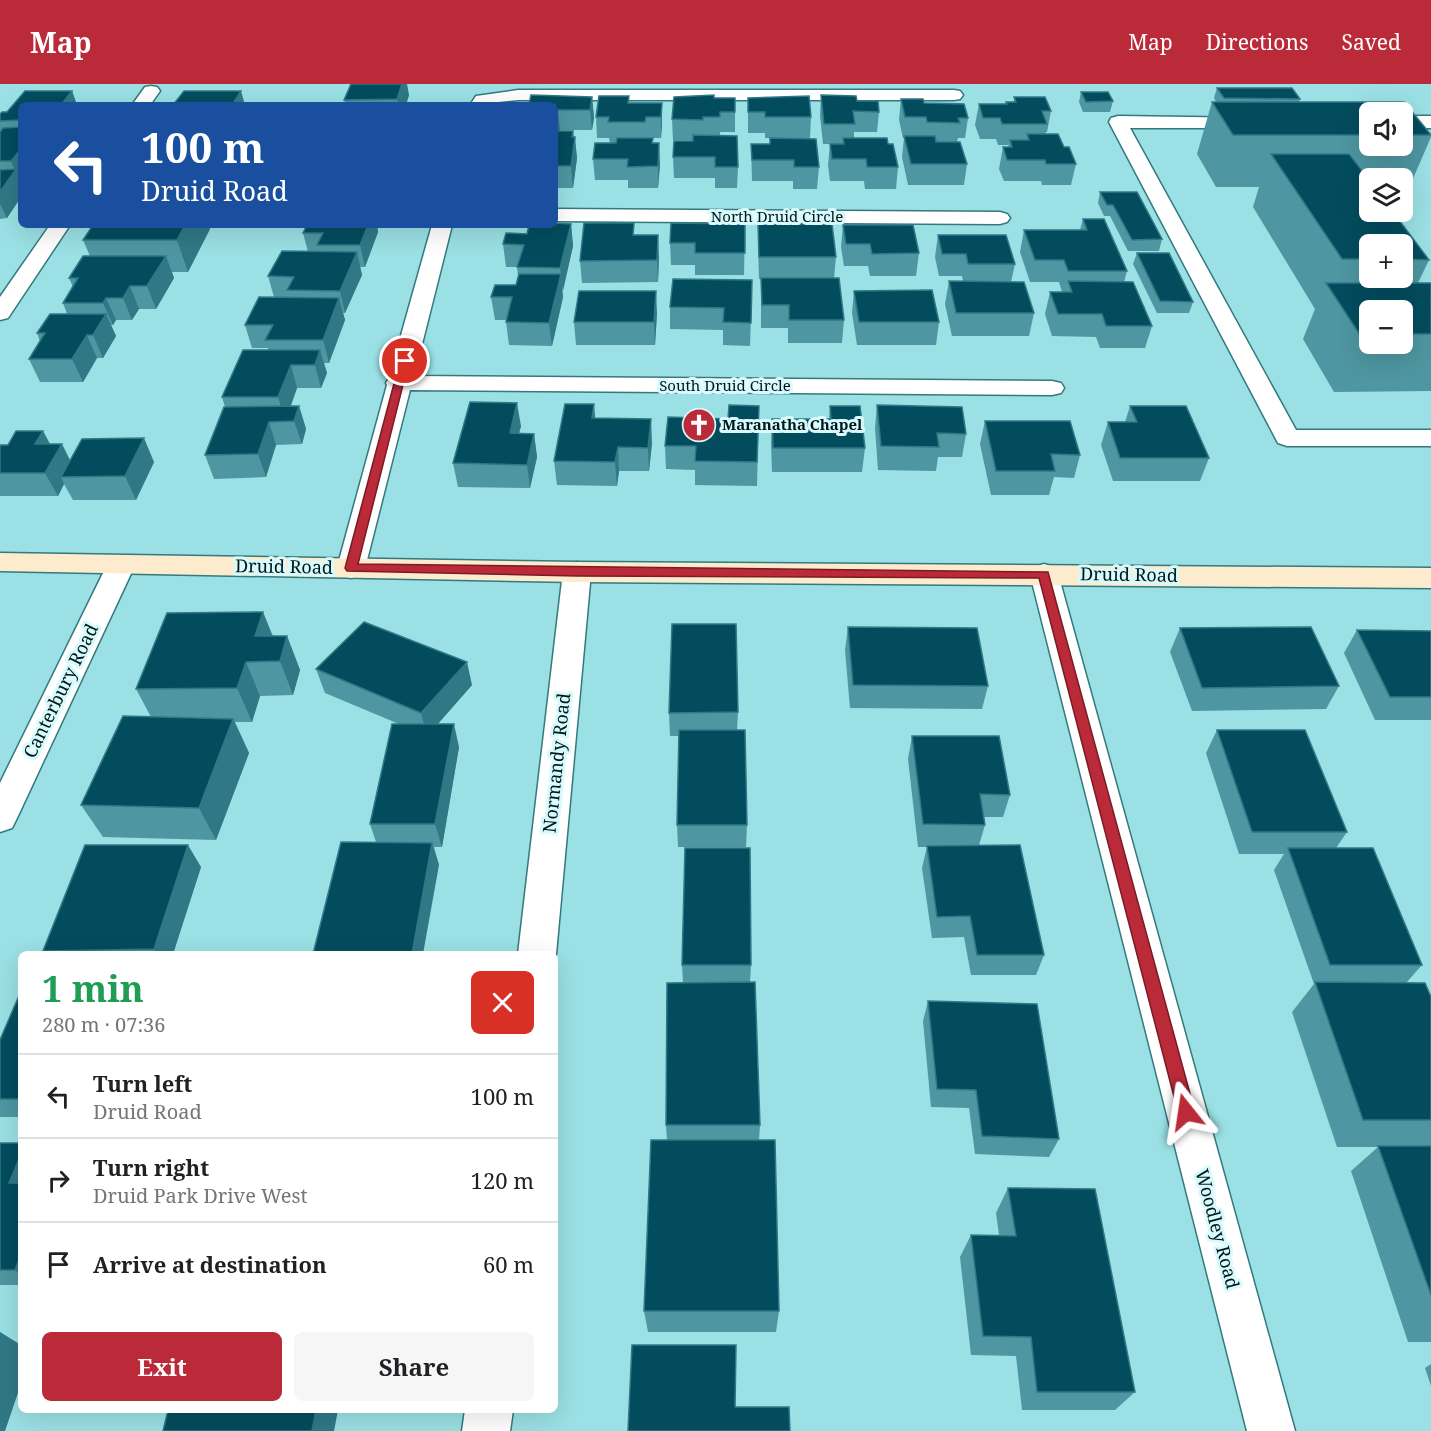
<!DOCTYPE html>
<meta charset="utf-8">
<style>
body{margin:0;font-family:"Noto Serif",serif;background:#f6f6f6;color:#202124;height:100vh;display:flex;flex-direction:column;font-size:22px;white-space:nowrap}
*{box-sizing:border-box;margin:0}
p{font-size:20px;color:#757577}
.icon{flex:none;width:33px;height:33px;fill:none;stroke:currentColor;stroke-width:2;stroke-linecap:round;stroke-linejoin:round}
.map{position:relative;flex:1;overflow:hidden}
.side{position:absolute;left:18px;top:867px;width:540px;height:462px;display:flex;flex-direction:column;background:#fff;border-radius:9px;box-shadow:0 6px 24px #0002}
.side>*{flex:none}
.banner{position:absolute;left:18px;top:18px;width:540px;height:126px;border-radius:9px;box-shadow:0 6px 24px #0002;background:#1a4fa0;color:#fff;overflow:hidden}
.buttons{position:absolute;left:1359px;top:18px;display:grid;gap:12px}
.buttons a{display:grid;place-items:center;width:54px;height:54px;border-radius:9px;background:#fff;box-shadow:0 6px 24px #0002;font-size:30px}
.pin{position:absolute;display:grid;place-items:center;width:51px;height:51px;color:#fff;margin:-26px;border:3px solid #fff;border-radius:50%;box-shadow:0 2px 6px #0007}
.me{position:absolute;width:66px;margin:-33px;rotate:345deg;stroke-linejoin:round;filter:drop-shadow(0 0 4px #0008)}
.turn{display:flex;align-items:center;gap:21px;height:126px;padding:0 24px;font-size:27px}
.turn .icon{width:78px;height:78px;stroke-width:2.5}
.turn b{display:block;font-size:42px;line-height:51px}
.round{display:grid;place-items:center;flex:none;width:63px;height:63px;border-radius:9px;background:#f6f6f6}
.head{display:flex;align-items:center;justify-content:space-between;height:102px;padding:0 24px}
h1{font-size:36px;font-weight:700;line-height:45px;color:#1e9e55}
.action{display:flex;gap:12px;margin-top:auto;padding:12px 24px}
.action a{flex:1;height:69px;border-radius:9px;background:#bb2a39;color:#fff;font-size:24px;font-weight:700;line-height:69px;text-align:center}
.action a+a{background:#f6f6f6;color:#202124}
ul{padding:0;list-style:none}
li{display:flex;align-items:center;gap:18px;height:84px;padding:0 24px;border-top:2px solid #e0e0e0}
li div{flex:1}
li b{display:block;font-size:22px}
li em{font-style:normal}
header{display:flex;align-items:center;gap:36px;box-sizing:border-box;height:84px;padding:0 30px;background:#bb2a39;color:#fff}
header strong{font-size:28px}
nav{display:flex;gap:33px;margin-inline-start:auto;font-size:21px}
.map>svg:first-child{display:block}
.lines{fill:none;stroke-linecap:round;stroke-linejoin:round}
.street-casing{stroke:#33797d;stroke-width:3}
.secondary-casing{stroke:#33797d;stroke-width:3}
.street{fill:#fff;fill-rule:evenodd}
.secondary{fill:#fceccd;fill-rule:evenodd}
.wall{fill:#4e96a1;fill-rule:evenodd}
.shaded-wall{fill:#307886}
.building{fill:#034c5e;stroke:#307886;stroke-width:1.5}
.route{fill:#bb2a39;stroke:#7a1b25;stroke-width:1.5}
.labels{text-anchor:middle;stroke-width:6;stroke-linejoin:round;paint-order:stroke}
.far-street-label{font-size:15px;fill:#00181a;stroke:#d8fafc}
.far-poi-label{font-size:15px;font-weight:bold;fill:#00181a;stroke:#d8fafc;text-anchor:start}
.street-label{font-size:18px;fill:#00181a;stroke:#d8fafc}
</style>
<header>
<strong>Map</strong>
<nav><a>Map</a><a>Directions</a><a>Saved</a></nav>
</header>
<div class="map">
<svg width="1431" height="1347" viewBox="0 0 1431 1347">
<rect width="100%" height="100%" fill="#9ae0e4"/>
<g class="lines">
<g class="street-casing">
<path id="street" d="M151 2 157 3 160 7 150 21H132L145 3Z
M518 6H954L960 7 963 11 960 15 954 16H518L470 21 476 12Z
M1118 32 1258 34 1260 38 1258 42 1251 44H1130L1296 346H1431V362H1287L1278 359 1109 38 1111 34Z
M1402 32H1431V44H1402Z
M555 125 1000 128 1007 130 1010 134 1007 138 1000 140 555 137Z
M50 141H70L8 234 0 236V213Z
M432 141H452L414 292 1052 297 1061 299 1064 304 1061 309 1052 311 410 306 365 484 361 491 351 494 341 491 337 484 387 301 386 299 389 294Z
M121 472 131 474 135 481 17 734 12 744 0 748V699L107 481 111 474Z
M577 478 587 481 591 488 556 870H518L563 488 567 481Z
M1044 480 1054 483 1058 490 1295 1347H1247L1030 490 1034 483Z
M465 1326H513L510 1347H462Z"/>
</g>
<g class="secondary-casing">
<path id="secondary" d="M0 469 577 478 1431 484V504L577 498 0 487Z"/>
</g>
<use href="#street" class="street"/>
<use href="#secondary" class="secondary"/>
</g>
<path class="wall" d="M1217 4H1292L1300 15 1299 18H1404L1431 50V53L1409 104H1402V94H1370V128H1393L1429 176 1418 199H1431V307L1334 308 1303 255 1315 225 1253 123 1259 103H1216L1197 70 1212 18H1216L1214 14ZM1370 28H1402V62H1370ZM1370 160H1402V194H1370ZM1370 226H1402V260H1370Z
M25 7H72L77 21H21V113L7 134 0 135V30L2 28H7Z
M1081 8 1113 17 1110 28H1083L1079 18Z
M409 11 406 20 346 21 344 16Z
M821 11 857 17 879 28 877 48H854V54L888 60 898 83 896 105H865L864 97H830L828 81 830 60H823L820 32Z
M629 12V19H662V40L661 54H647H653V59L660 80 658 104H628V96H595L593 75 610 59 609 54H597L596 33Z
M592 13 594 34 592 46H560V47H573L577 74 573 104H555V21Z
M1014 13 1051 27 1047 48H1046L1045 50 1064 63 1076 80 1071 101H1042L1041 97H1004L999 85 1003 63H1008L1009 61H998L996 55H980L975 41 979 20H1006V18H1014Z
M714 14H735V48H720V52L738 83 737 104H715V94H674L673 73 693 56H673L672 35Z
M748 14 811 33 810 54H765V49H748Z
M901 15 924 19 968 34 965 54H958L957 58 967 80 964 101H908L902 73 904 54H903L899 36Z
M751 60 819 83 817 105H793V97H752Z
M1100 108 1162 155 1159 167H1128L1110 132H1104L1098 119Z
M1083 135 1127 187 1124 198 1152 242 1145 264H1100L1096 253 1052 252 1045 230 1050 208H1062L1059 198H1030L1020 168 1024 146H1080Z
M634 139V151L659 173 658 198 582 199 580 177Z
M571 140 573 162 562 207 563 213 552 262 509 261 506 238V236H495L491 213 516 201 518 192 517 183H506L503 160 527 150Z
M745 140 744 191H695V181H671L670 159Z
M758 140 836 173 834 194 844 236 842 259H788V244H761V195H759L758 162Z
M93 141H209L210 145 188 188H172L174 194 156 225H139L132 236H116L113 241H111L116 252 103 274H97L83 298H40L29 275 40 257 37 249 67 230 63 219 73 203 69 194 90 172 83 156Z
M301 141H377L378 148 365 183H360L362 191 345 229H343L345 236 329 279H324L327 289 321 304H297L291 322H299L306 345 302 360 276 361 266 393 214 395 205 371 225 323 222 313 268 266V264H252L245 241 274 213 268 192 308 168 303 149 306 142H301Z
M843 141 919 169 916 192H870L868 182H844L841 163Z
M938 151 1015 180 1011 198 1034 229 1029 252H952L945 220 949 197H963L962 192H939L935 173Z
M1137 169 1193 218 1189 229H1157L1133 180Z
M752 196 750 262 723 261V246L670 245V223Z
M854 207 939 238 936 261H857L852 229Z
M657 229 655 261H576L574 238Z
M877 321 966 350 962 373H938L936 387 878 386 875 344Z
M759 322 757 402 695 401V386L666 385 665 362Z
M830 322 865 364 862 388H772L771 359 772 335H829Z
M1130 322 1209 374 1200 397H1113L1101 361 1108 338H1125Z
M595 334 652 359 649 387H619L617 402 557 401 554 377Z
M985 337 1080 371 1074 394 1054 393 1049 411H991L980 360Z
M521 342 519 349 534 350 537 373 530 404 458 403 453 379Z
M43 347 50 360 70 376 154 378 136 416H73L64 400 58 412H0V361H8Z
M263 528 273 552H287L300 586 293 611 260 612 252 638H235L249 669 216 756 103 753 81 721 151 633 136 605Z
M848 543 988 602 982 625 850 624 845 566Z
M1180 544 1339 602 1326 625 1192 627 1170 568Z
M1357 546 1431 547V636H1375L1344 569Z
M316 585 472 601 438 640 459 663 442 763H434L439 781 376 758 370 740 399 640 325 609Z
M738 628 737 646 747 741 746 763H678L677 741 679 652H670L669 629Z
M1217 646 1347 748 1336 764 1422 881 1406 899 1431 913V1258H1408L1351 1087 1378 1063H1337L1292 928 1314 900 1274 786 1284 770H1239L1206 669Z
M912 652 1010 711 1003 733H984L985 741 979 761 1044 871 1036 891H971L964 853 932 854 922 784 927 763H918L908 675Z
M201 783 173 870H46L43 867Z
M682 881H751L750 898 760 1041 759 1056 779 1227 776 1248H648L644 1227 667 1056 666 1041 683 899Z
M21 907V1033H0V956Z
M928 917 1059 1055 1049 1073 975 1070 969 1024 931 1023 923 937Z
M0 1059H21V1201H0Z
M1008 1104 1135 1308 1115 1326H1022L1016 1272 971 1271 960 1173 971 1151H999L996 1129Z
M1431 1280V1302L1425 1284Z"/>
<path class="shaded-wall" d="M402 0H407L409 11 406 21H399L397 15Z
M72 7 77 21H61Z
M241 7 245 21H232Z
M592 13 594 34 592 46 590 26Z
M662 19V40L661 54V33Z
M558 26 560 46 555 59V34Z
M573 47 574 61 575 53 577 74 573 104 571 82Z
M659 59 660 80 658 104V82Z
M21 65V113L7 134 0 120V108L15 86 11 77Z
M571 140 573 162 563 207 560 184Z
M185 141H209L210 145 188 188 177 156Z
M368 141H377L378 148 365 183 360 161Z
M658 151 659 173 658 198 657 176Z
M357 168 362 191 345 229 340 207Z
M166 172 174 194 156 225 147 202Z
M561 190 563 213 552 262 549 239Z
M130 202 139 225 132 236 123 214Z
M656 207 657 229 655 261 654 238Z
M106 214 116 236 113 241 103 219Z
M339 214 345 236 329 279 323 256Z
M106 230 116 252 103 274 93 251Z
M87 251 97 274 83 298 72 275Z
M320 266 327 289 321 304 315 281Z
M291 281 297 304 285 336 278 313Z
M517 319 521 342 513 372 510 349Z
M594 320 596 343 592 334Z
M299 322 306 345 302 360 294 337Z
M651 335 652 359 649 387 648 364Z
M269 338 276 361 266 393 258 370Z
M43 347 55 370 35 360Z
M534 350 537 373 530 404 527 381Z
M144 354 154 378 136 416 125 392Z
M62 360 74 384 61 393 64 400 58 412 45 389Z
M618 363 619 387 617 402 615 378Z
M263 528 276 562 255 552Z
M287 552 300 586 293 611 280 577Z
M246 578 260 612 252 638 237 604Z
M467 578 472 601 427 652 421 629Z
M233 635 249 669 216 756 199 724Z
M454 640 459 663 442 763 435 740Z
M432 759 439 781 423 870H412Z
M188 761 201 783 173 870H157L154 865Z
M21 1070V1109L9 1099Z
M21 1170V1191L15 1186Z
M0 1248 21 1261V1300L5 1347H0Z
M316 1326H338L334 1347H312Z"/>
<path class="building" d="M351 0H402L397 15 344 16Z
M1217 4H1292L1300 15 1224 14Z
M25 7H72L61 21H21V36L0 37V30L2 28H7Z
M184 7H241L232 21H173Z
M1081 8H1108L1113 17 1086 18Z
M531 11 592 13 590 26H558L555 34V21H529Z
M714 11V14H735V28H720V33H703V36L672 35 674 13Z
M821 11 856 12 857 17H878L879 28 853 27 855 40H824Z
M599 12H629L628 19H662L661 33H646L645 38H608L609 33H596Z
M809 12 811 33H765V28H748V14Z
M1014 13H1045L1051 27H1042L1047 40H1002L1000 34H983L979 20H1007L1006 18H1016Z
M901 15H923L924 19 964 20 968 34H958L960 39 927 38 926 33H905Z
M1212 18H1404L1431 51H1402V28H1370V51H1233Z
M407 20V21H343Z
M21 43V65L11 77H0V48L3 44Z
M555 47H573L572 53H575L571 82H555Z
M1027 50H1058L1064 63H1069L1076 80H1046L1045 76H1007L1003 63H1012L1010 56H1029Z
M693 51 737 52 738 83H715V73H673L674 57H693Z
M904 52H935L936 58H960L967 80H911Z
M617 54H653L652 59H659L658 82 627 83 628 75H593L595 59H616Z
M770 54 816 55 819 83H794V76H752L751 60H770Z
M843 54H887L888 60H893L898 83H867L866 75H832L830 60H844Z
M1271 70H1349L1370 97V128H1393L1429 176 1402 175V160H1370V175H1342Z
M16 85 0 108V86Z
M1100 108H1137L1162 155 1132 156 1113 121H1107Z
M1083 135H1104L1127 187H1068L1064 176H1035L1024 146H1087Z
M555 139 571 140 560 184 517 183 524 161 503 160 506 149 527 150 529 141H555Z
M584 139H634L633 151H658L657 176 580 177Z
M671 139 745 140V169H695V159H670Z
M758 140H832L836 173H759Z
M93 141H185L177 156H83Z
M307 141H368L360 161H317L323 149H303Z
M843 141H913L919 169 872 170 870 160H846Z
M938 151H1006L1015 180H968L966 170H942Z
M282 167 357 168 340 207 287 206 294 193 268 192Z
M1137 169H1169L1193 218 1160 217Z
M83 172H166L147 202H130L123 214H106L103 219H63L78 194H69Z
M519 190H561L549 239 506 238 512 213H491L495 201H516Z
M761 194H839L844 236H789V221H762Z
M673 195 752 196 751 239 723 238 724 224 670 223Z
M949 197 1024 198 1034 229H956Z
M1068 197 1133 198 1152 242H1106L1102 230H1058L1050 208H1072Z
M1326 199H1431V250H1402V226H1370V251H1360Z
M932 206 939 238H859L854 207Z
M579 207H656L654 238H574Z
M259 213 339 214 323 256H265L273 241H245Z
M50 230H106L93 251H87L72 275H29L45 249H37Z
M243 266H320L315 281H291L278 313H222Z
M470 318 517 319 510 349 534 350 527 381 453 379Z
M565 320H594L592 334 651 335 648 364 618 363 615 378 554 377Z
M729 321 759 322 757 378 695 377 696 362H665L668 333 728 335Z
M877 321 962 323 966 350 937 349 939 363 881 362Z
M299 322 294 337 269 338 258 370 205 371 224 323Z
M830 322H860L865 364H773L772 335H831Z
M1130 322H1186L1209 374H1120L1108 338H1137Z
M985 337H1070L1080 371 1051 370 1055 387H996Z
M16 347H43L35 360H62L45 389H0V361H8Z
M144 354 125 392 61 393 82 355Z
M263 528 255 552H287L280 577 246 578 237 604 136 605 167 529Z
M364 538 467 578 421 629 316 585Z
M672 540H736L738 628 669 629Z
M848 543 977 544 988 602 853 601Z
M1311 543 1339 602 1202 604 1180 544Z
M1357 546 1431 547V613H1390Z
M123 632 233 635 199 724 81 721Z
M392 640H454L435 740H370Z
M679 646H745L747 741H677Z
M1217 646H1305L1347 748H1252Z
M912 652H999L1010 711 980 710 985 741 923 740Z
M341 758 432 759 412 870H313Z
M85 761H188L154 865 43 867Z
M1020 761 1044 871H977L970 832 937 833 927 762Z
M685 764H750L751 881H682Z
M1288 764H1373L1422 881H1330Z
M755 898 760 1041H666L667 899Z
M1315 898 1425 899 1431 913V1036H1363Z
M21 907V1015H0V956Z
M928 917 1037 920 1059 1055 982 1052 976 1006 937 1005Z
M651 1056H775L779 1227H644Z
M0 1059H21V1070L9 1099H21V1170L15 1186H0Z
M1378 1062H1431V1211Z
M1008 1104 1095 1105 1135 1308H1037L1031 1253 983 1252 971 1151 1016 1152Z
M632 1261H736L735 1323H789L790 1347H628Z
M168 1326H316L312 1347H163Z"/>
<path class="route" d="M405 274 409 277 358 480 1048 488 1195 1028 1192 1034 1186 1036 1180 1034 1178 1028 1039 494 577 492 347 487 345 484 400 277Z"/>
<defs>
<g id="church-disc" transform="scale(1.725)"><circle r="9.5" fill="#bb2a39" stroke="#d8fafc"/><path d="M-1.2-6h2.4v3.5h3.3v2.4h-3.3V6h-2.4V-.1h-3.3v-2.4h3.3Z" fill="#fff"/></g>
</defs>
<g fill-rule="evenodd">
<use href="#church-disc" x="699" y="341"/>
</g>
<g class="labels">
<g class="far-street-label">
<text x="777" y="138">North Druid Circle</text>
<text x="725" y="307">South Druid Circle</text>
</g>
<g class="far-poi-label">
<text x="722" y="346">Maranatha Chapel</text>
</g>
<g class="street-label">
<text transform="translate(284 483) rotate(1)" y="6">Druid Road</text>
<text transform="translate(1129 491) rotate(1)" y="6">Druid Road</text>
<text transform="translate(61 607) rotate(-64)" y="6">Canterbury Road</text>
<text transform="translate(557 679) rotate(-84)" y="6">Normandy Road</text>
<text transform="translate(1217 1145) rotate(75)" y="6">Woodley Road</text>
</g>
</g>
</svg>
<div class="buttons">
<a><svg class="icon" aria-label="sound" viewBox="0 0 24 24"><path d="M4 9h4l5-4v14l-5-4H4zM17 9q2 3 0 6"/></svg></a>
<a><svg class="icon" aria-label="layers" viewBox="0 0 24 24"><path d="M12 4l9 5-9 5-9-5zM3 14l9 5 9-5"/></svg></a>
<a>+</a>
<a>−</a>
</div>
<div class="pin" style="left:405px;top:277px;background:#d93025"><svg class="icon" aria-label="arrive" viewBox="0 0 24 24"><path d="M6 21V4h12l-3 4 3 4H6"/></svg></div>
<svg class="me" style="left:1186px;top:1028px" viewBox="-20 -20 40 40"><path d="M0-17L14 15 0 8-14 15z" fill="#bb2a39" stroke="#fff" stroke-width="4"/></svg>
<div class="banner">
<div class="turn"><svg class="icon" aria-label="left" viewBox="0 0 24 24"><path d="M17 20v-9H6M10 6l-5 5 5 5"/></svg><div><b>100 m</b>Druid Road</div></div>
</div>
<section class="side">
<div class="head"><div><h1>1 min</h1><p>280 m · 07:36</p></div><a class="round" style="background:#d93025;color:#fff"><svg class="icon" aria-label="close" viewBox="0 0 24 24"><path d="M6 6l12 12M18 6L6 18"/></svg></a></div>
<ul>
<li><svg class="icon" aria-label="left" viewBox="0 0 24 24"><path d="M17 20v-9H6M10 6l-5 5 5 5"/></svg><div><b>Turn left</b><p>Druid Road</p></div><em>100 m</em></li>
<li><svg class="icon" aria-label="right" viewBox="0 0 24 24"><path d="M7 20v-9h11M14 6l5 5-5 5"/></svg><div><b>Turn right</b><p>Druid Park Drive West</p></div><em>120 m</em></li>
<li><svg class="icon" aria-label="arrive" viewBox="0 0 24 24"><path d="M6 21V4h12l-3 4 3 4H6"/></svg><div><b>Arrive at destination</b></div><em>60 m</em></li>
</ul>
<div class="action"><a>Exit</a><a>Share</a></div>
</section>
</div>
